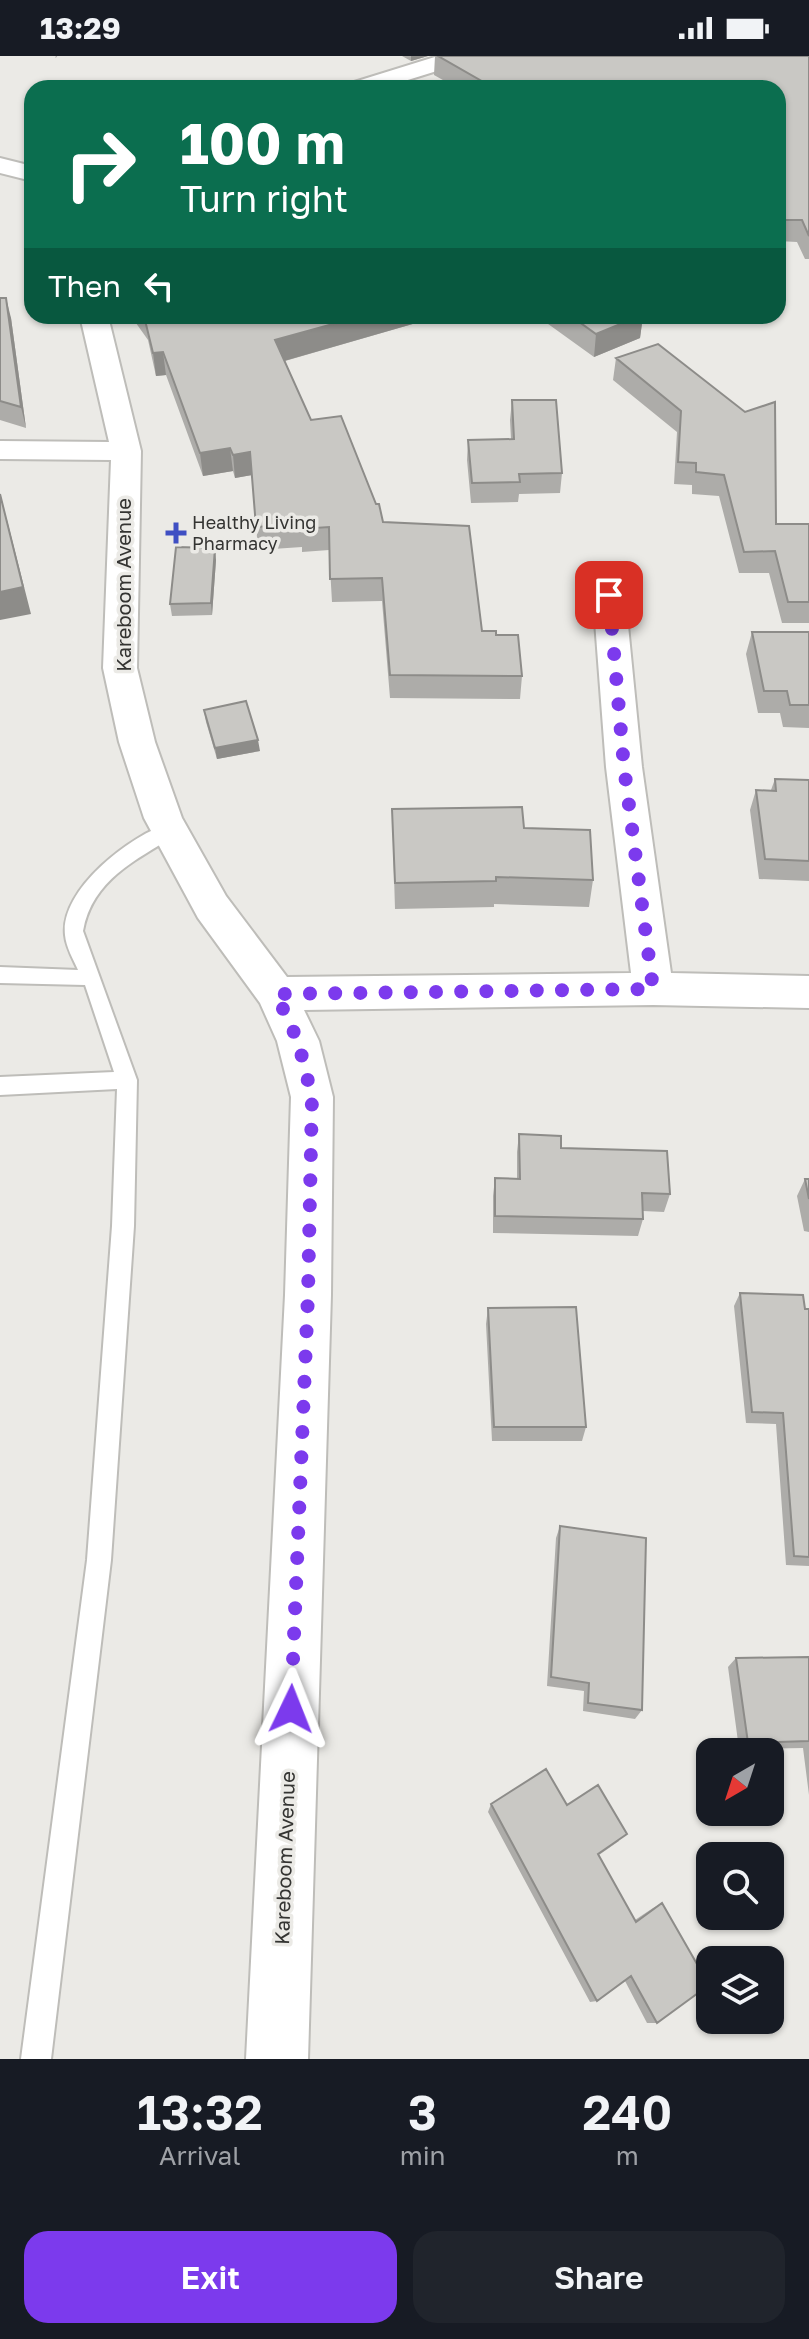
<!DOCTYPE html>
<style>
body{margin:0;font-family:"Golos Text",sans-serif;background:#20242c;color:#f1f3f6;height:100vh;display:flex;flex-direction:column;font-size:30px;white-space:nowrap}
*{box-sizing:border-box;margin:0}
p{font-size:26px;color:#9ea1a6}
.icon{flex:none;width:44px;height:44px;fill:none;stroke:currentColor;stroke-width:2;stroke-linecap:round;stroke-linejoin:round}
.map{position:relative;height:2003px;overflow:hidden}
.details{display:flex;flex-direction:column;background:#171b24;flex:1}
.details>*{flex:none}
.guide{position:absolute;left:24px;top:24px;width:762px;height:244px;border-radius:24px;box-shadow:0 2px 6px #0004;background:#0b6e4f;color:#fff;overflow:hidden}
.needle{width:52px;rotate:219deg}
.fabs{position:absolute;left:696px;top:1682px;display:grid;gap:16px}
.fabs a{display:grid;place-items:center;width:88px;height:88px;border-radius:16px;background:#171b24;box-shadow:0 2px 6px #0004;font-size:40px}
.pin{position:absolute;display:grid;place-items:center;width:68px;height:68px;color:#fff;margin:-34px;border-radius:16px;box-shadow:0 4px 12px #0006}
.me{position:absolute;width:88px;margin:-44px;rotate:2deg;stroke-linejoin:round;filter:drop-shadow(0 0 6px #0008)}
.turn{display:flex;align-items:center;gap:28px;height:168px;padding:0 24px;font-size:36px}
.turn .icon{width:104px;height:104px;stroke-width:2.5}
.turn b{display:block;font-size:56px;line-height:68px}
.then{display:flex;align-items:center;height:76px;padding:0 24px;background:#0003;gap:16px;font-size:30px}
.eta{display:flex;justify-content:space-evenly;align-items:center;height:136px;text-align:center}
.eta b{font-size:48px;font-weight:600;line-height:56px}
.button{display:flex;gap:16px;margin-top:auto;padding:16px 24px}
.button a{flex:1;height:92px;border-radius:24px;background:#7c3aed;color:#fff;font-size:32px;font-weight:600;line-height:92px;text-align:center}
.button a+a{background:#20242c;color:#f1f3f6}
.status{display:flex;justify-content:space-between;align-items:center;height:56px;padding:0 40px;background:#171b24;direction:ltr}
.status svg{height:22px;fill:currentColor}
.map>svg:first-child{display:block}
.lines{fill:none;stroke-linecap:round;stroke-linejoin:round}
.service-casing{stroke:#bebdb9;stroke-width:4}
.minor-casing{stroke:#bebdb9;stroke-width:4}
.path{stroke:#adaca9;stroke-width:3;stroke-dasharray:1 4;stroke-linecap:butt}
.service{fill:#fff;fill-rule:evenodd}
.minor{fill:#fff;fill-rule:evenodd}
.wall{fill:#adaca9}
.shaded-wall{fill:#8d8c89}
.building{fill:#c9c8c4;stroke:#8d8c89;stroke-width:2}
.route{stroke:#7c3aed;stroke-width:14;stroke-dasharray:0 25.2}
.poi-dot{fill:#3f4fc3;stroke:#ebeae6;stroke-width:3}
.labels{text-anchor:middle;stroke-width:7;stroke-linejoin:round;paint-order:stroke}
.far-poi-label{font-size:18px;fill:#343432;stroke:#ebeae6;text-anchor:start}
.street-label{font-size:20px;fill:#343432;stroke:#ebeae6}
</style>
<div class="status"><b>13:29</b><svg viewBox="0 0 49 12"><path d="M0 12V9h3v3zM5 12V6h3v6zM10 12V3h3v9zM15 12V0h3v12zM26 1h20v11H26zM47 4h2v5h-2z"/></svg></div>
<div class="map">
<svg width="809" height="2003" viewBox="0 0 809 2003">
<rect width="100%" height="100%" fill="#ebeae6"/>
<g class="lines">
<g class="service-casing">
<path id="service" d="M170 767 176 769 179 774 176 779C136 804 92 824 83 875L137 1024 134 1170 111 1504 51 2003H21L87 1504 112 1170 117 1033 0 1039V1021L114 1016 85 929 0 927V911L78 914C73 903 66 891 65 879 60 833 131 779 170 767Z"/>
</g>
<g class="minor-casing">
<path id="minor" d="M438 0H472L469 5 382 32H348L351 27Z
M0 102 32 110V125L0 117Z
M80 260H108L141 395 137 612 155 686 182 762 226 840 287 921 631 917 606 711 593 539 597 531 609 528 621 531 625 539 642 711 671 917 809 920V952L653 949 304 954 319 985 333 1041 331 1239 308 2003H246L285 1239 291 1041 277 985 260 947 198 862 144 762 119 686 103 612 111 404 0 403V385L109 386Z"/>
</g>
<path class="path" d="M56 0 59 2"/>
<use href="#service" class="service"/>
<use href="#minor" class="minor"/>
</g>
<path class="wall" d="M402 0H428L411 5Z
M435 0H809V203H805L797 186 778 185V32H457L434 19Z
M0 241 11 262 26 372 0 364Z
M131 260H423V265L285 305 311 364 383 466 482 575 496 579 522 620 520 643 390 642 382 545 332 546 329 494 302 496V491L258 494 252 419 235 422 233 415 203 420 166 319 156 320 148 284Z
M537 260H643L640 282 594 301Z
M658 288 776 468H809V567H782L769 517H739L719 440 692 438V429L674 428 677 376 613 324 616 302Z
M512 344 562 417 560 437 519 438 518 446 471 447 467 404 468 384 511 383 510 364Z
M216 504 212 559 172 560 170 548Z
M752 576H809V672L783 671 780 657H758L746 598Z
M204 654 260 695 217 703 206 666Z
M775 723 809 724V825L759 823 750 754 756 734H771Z
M392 753 524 772 593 824 589 851 494 848V851L395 853Z
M519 1078 561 1092 670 1138 664 1156 643 1155V1163L638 1180 493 1177V1140L495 1122 517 1123V1096Z
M805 1123H809V1176L804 1175 797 1140Z
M740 1237 809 1253V1510L786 1509 776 1368 746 1367 734 1250Z
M488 1252 586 1371 582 1385H492L486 1268Z
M560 1470 642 1654 635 1663 583 1655 584 1635 547 1630 556 1482Z
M809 1601V1739L803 1692 739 1693 728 1611 736 1602Z
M491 1748 567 1749 619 1785 599 1799 635 1864 653 1852 662 1847 657 1967H647L625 1925 597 1945 590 1946 488 1756Z"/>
<path class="shaded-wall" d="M411 0H428L411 5Z
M6 242 11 262 26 372 21 351Z
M362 260H423V265L277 307 275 284Z
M640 260H643L640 282 594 301 596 278Z
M163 296 166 319 156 320 153 297Z
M230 392 233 415 203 420 200 397Z
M250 396 252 419 235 422 233 399Z
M7 464 31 558 0 564V536Z
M215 492 216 504 212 559 211 547Z
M258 684 260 695 217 703 215 692Z"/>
<path class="building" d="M438 0H809V180L802 164H778V32H494Z
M0 242H6L21 351 0 345Z
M144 260H362L275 284 311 364 341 360 376 448H379L383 466 469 470 482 575H496V579H518L522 620 390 619 382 522 330 523 329 471 300 473V468L256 471 250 396 233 399 230 392 200 397 163 296 153 297Z
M571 260H640L596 278Z
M658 288 745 356 775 346 776 468H809V546H788L775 495 744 496 724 419 696 416V407L678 406 681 355 616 302Z
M512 344H556L562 417 519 418 520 426 472 427 468 384 514 383Z
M0 438 23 531 0 536Z
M176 491 215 492 211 547 170 548Z
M752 576H809V649H790L787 635H764Z
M246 645 258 684 215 692 204 654Z
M775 723 809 724V805L765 803 756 734 776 735Z
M522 751 524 772 590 774 593 824 496 821V825L395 827 392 753Z
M519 1078 561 1080V1092L667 1095 670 1138 642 1137 643 1163 495 1160V1122L520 1123Z
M805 1123H809V1143Z
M740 1237 803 1239 805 1253H809V1501L794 1500 783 1357 752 1356Z
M576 1251 586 1371H494L488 1252Z
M560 1470 646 1482 642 1654 588 1647 589 1627 551 1621Z
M809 1601V1685L748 1687 736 1602Z
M546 1713 567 1749 598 1729 627 1778 598 1798 636 1866 662 1847 709 1929 657 1967 631 1920 597 1945 491 1748Z"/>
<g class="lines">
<path class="route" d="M291 1653 308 1239 312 1041 298 985 276 938 653 933 624 711 609 539"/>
</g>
<path class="poi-dot" d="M172 465h8v8h8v8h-8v8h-8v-8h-8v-8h8z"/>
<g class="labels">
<g class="far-poi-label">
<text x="192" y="473">Healthy Living<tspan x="192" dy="21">Pharmacy</tspan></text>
</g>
<g class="street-label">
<text transform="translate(124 529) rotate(-90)" y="7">Kareboom Avenue</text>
<text transform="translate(285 1802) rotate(-88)" y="7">Kareboom Avenue</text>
</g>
</g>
</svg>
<div class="fabs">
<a><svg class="needle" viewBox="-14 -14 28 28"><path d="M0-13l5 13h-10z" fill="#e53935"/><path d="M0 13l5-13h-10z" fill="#9ea1a6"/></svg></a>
<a><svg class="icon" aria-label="search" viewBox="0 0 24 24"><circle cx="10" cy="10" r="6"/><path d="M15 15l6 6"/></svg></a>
<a><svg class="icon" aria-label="layers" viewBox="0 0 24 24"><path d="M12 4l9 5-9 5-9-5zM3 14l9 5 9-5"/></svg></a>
</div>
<div class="pin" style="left:609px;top:539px;background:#d93025"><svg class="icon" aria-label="arrive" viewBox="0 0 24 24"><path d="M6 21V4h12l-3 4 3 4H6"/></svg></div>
<svg class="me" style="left:291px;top:1653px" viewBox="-20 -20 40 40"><path d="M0-17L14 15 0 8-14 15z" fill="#7c3aed" stroke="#fff" stroke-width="4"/></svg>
<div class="guide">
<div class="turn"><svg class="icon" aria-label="right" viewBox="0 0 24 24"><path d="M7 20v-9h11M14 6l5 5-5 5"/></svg><div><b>100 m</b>Turn right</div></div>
<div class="then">Then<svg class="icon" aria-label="left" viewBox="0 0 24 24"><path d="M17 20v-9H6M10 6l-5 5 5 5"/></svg></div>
</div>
</div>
<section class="details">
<div class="eta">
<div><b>13:32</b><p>Arrival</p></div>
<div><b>3</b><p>min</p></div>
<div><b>240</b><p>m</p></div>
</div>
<div class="button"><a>Exit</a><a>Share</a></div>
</section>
